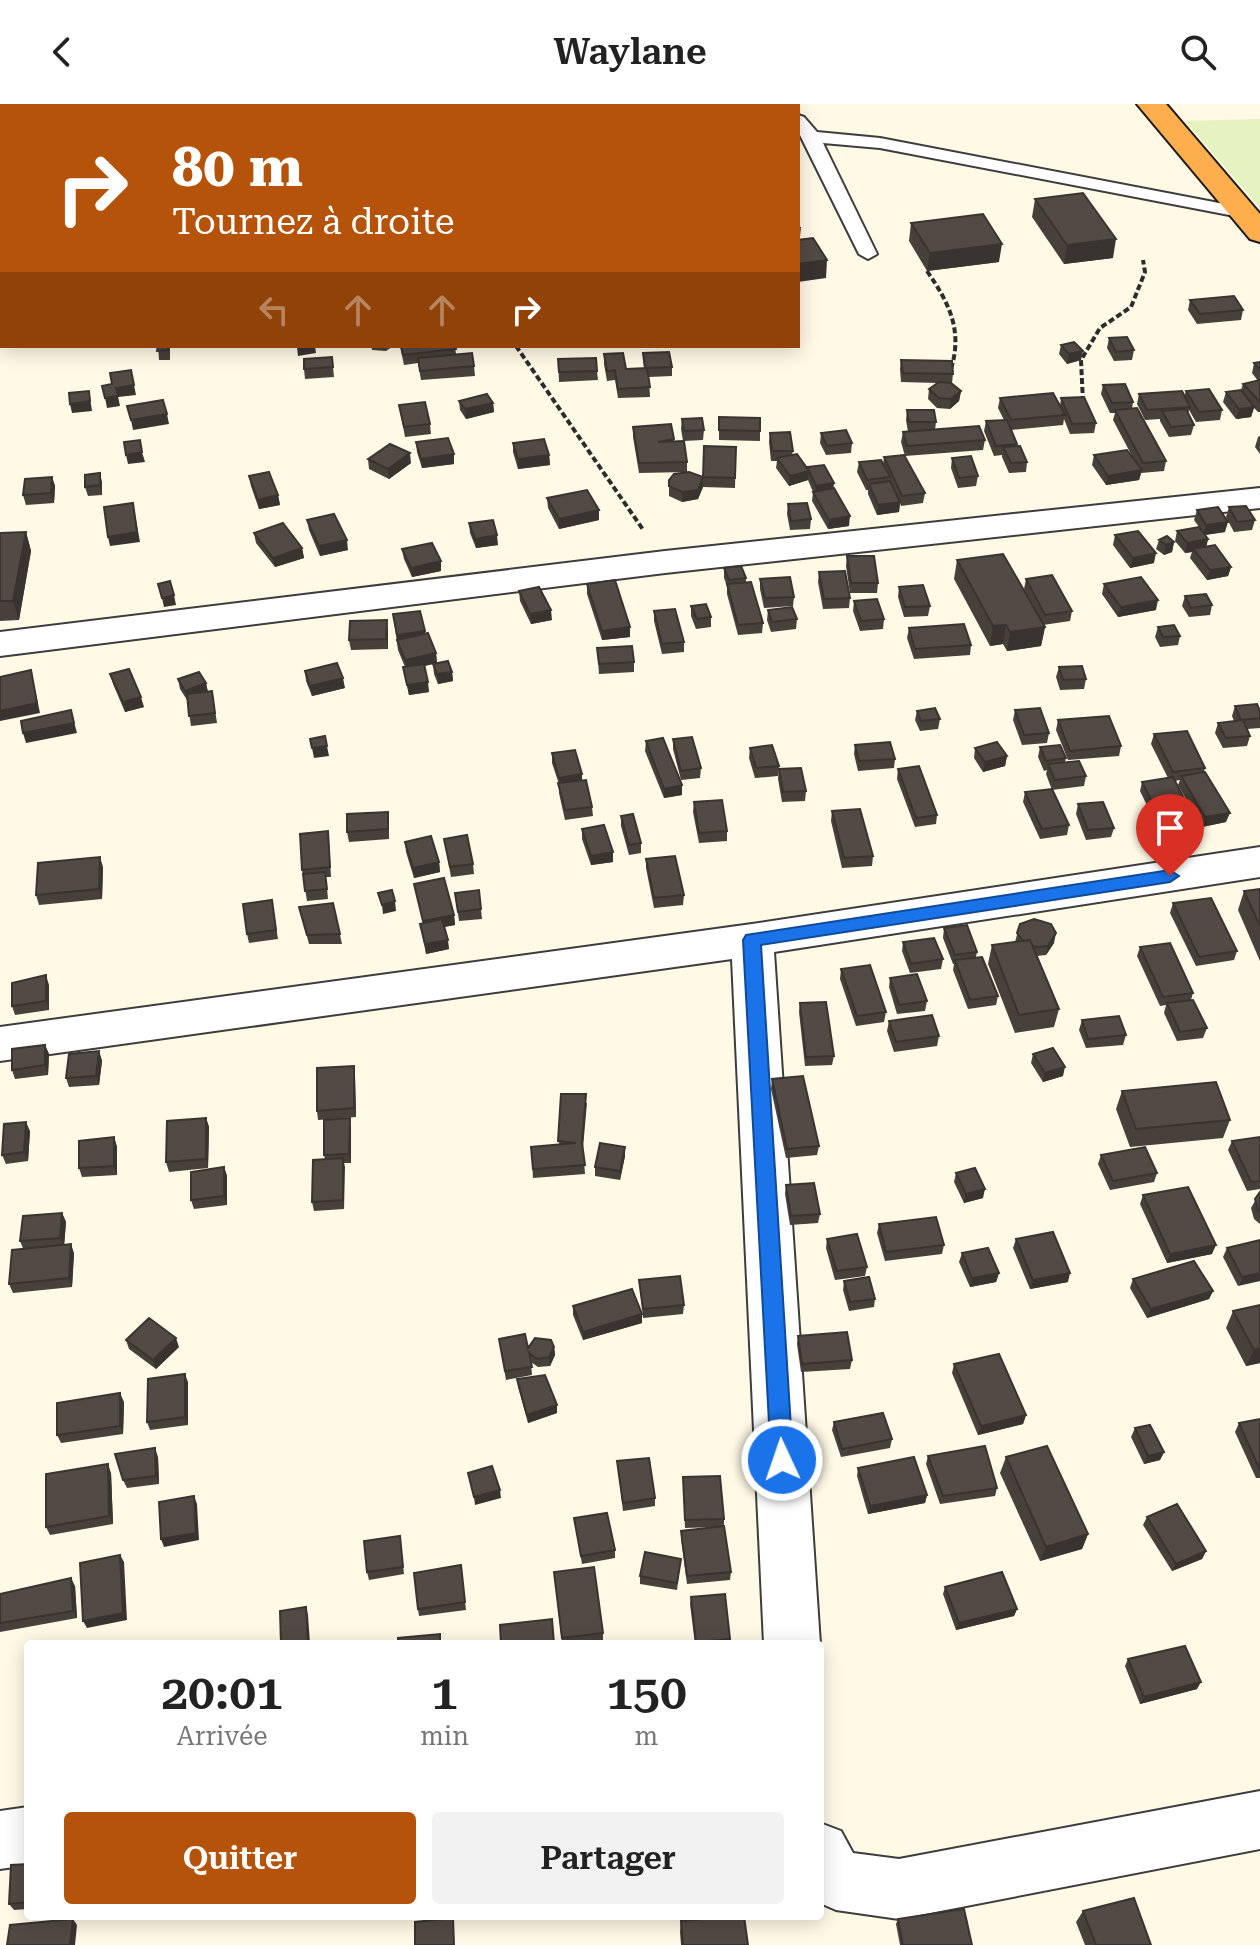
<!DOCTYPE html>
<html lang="fr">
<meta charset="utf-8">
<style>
body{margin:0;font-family:"Roboto Serif",serif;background:#f2f2f2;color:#222;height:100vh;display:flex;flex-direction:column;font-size:30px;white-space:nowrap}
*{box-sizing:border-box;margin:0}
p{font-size:26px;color:#767676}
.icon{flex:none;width:44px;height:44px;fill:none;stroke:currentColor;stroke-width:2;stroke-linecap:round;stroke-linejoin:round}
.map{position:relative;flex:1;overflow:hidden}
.panel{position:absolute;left:24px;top:1536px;width:800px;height:280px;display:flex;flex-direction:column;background:#fff;border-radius:8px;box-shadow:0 4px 20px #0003}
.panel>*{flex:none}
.hud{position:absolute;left:0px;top:0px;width:800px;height:244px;box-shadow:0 4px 20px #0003;background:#b45309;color:#fff;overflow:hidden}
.pin{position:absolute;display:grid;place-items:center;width:68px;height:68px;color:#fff;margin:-82px -34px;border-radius:50% 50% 50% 0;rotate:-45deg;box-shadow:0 0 8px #0007}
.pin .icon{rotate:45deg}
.me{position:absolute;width:88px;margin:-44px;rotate:357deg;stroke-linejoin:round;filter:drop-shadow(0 0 6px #0008)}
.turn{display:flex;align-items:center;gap:28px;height:168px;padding:0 40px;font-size:36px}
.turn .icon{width:104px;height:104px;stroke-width:2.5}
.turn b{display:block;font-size:56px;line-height:68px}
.lanes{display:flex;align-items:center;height:76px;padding:0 40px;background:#0003;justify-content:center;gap:40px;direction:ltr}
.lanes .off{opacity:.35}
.eta{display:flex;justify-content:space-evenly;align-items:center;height:136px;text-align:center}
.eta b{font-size:48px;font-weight:600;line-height:56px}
.button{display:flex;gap:16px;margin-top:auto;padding:16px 40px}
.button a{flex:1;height:92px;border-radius:8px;background:#b45309;color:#fff;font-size:32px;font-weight:600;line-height:92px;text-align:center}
.button a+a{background:#f2f2f2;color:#222}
header{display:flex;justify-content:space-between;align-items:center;height:104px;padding:0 40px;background:#fff;font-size:36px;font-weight:600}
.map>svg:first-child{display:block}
.pitch{fill:#e4f3bf}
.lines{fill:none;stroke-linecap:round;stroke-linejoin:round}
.service-casing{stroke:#3d3d3d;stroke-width:4}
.minor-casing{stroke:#3d3d3d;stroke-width:4}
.trunk-casing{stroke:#1b1b1b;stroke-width:4}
.path{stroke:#2c2c2c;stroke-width:4;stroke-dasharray:6 3;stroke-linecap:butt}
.service{fill:#fff;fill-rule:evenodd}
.minor{fill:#fff;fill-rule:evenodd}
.trunk{fill:#ffae4d;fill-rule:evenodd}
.wall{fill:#47403b}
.shaded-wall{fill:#3a3430}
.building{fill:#534a45;stroke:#3a3430;stroke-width:2}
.route{fill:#1a73e8;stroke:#114b97;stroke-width:2}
</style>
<header><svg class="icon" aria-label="back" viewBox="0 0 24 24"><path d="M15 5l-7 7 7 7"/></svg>Waylane<svg class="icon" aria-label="search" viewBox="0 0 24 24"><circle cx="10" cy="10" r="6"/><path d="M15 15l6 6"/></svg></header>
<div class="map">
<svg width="1260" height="1841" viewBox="0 0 1260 1841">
<rect width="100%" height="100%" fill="#fff9e6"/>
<path class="pitch" d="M1260 15V104L1185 17Z"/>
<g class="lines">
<g class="service-casing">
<path id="service" d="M798 11 804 13 817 28 880 34 1245 104 1254 109 1245 114 880 44 823 39 877 150 868 155 859 150 798 27Z"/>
</g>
<g class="minor-casing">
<path id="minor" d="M0 60H2V78H0Z
M1260 384V404L665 469 0 552V528L665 447Z
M1260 743V773L774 848 820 1540H764L732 855 0 957V923L752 820Z
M1260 1687V1745L899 1815 836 1806 820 1799V1719L841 1727 853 1749 899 1755Z
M28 1703V1761L0 1765V1707Z"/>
</g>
<g class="trunk-casing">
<path id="trunk" d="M1137 0H1166L1260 110V138L1250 135Z"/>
</g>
<path class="path" d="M927 167C949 199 963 226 951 265
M516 242 644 427
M1083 298 1081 256 1100 224 1131 203 1145 168 1143 156"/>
<use href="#service" class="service"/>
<use href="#minor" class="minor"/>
<use href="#trunk" class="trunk"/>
</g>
<path class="wall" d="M1035 95 1113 154 1064 160 1032 113Z
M911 119 999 158 927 167 909 137Z
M1190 196 1243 206 1241 216 1197 220 1188 206Z
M1109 234 1134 246 1132 256 1114 257 1107 244Z
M1061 241 1081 256 1067 260 1059 250Z
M158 242H170V256H159Z
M371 242H392V243L386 247 372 246Z
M400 242H455L456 250 474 262 475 272 421 276 418 259 404 261Z
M643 249 672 263V272L649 273 650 293 618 294 615 276 607 277 604 260V250L626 265 644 264Z
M332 253 334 273 305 275 304 265Z
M558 255 597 267 598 276 559 278Z
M901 256 953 270 952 279 961 287 959 297 950 305 937 304 928 295 929 285 938 279 901 278 900 265Z
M1260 258V308H1258L1254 304 1251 313 1236 315 1223 298 1226 288 1241 286 1243 280 1258 277 1252 269 1254 259Z
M1103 281 1133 298 1132 305 1166 357 1164 367 1141 369 1139 376 1106 381 1092 361 1094 351 1132 352 1113 316 1115 309H1110L1101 290Z
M1186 287 1222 306 1220 316 1196 318 1189 306 1188 310 1194 321 1191 331 1169 333 1160 317V315L1145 316 1137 300 1139 290 1184 293Z
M1000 294 1060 302 1061 294 1096 319 1094 329 1070 330 1064 315 1063 321 1011 326 1017 340 1016 343 1027 358 1026 368 1009 369 1002 353V351L994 352 984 327 986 317 1004 316 998 304Z
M459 297 493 299 494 308 466 315 460 306Z
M399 301 430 320 431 330 405 333Z
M907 306 936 318 935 326 985 336 983 346 905 352 901 338 903 328H908L906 316Z
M719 313 760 314V337L719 336Z
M682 315 704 326 703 336 684 337 687 358V368L639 369 633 333V323L674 335V337H683L681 325Z
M770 329 793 347 792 351 807 364 833 384 849 422 828 425 812 397 813 388 808 376 789 382 776 364 777 357H771L769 338Z
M821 329 852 339 851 349 826 351 820 339Z
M1260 332V350L1255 343 1258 333Z
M416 338 454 360 422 364 417 348Z
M513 339 549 351 550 361 518 365 513 348Z
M736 343 735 384 703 383 698 395 682 398 669 392V376L703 373Z
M884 353 925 389 923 399 901 402 900 399 899 408 877 411 868 390V386H866L857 368 859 358 883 360Z
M952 354 978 372 976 382 958 384 951 364Z
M368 355 411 359 389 375 369 365Z
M100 369 102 379V391L88 392 85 383Z
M249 372 278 391 280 401 259 405 251 382Z
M52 373 55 382 54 399 26 401 23 391Z
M547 394 599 416 559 425 548 404Z
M788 400 811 415 810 425 790 426 787 410Z
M1229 403 1255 416 1252 426 1234 428 1226 413Z
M1197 406 1225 428 1205 431 1208 435 1206 442 1231 463 1228 472 1207 476 1190 454 1192 448 1185 449 1175 437 1177 427 1199 423 1194 416Z
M307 416 348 446 320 452 309 426Z
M469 419 498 441 476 444 470 429Z
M26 428 31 447 19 516 0 517V429Z
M254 429 302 444 304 454 275 463 256 439Z
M1115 431 1154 459 1130 464 1113 441Z
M1159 436 1174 438 1172 448 1164 451 1156 445Z
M402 445 441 467 412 473 404 455Z
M847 452 878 479 877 489H850L846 462Z
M957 456 1038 510 1024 485 1026 475 1072 507 1070 517 1043 521 1045 523 1041 542 1007 547 1003 540 990 542 954 475Z
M724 464 746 474V478L763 519 762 529 738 531 727 490V482L724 474Z
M819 468 850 494 849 504 823 505 818 478Z
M760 475 794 493 793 502 764 504 760 485Z
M587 480 630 533 602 536 587 490Z
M1104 480 1156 506 1118 513 1102 490Z
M899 483 930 502 928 512 904 513 898 493Z
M519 487 552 516 531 520 520 497Z
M1185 492 1212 501 1210 511 1189 513 1182 502Z
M854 497 884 515 883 525 860 527 853 507Z
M691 502 711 513V523L696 525 691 512Z
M768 506 797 515 796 525 771 528 767 516Z
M654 507 684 538V548L662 550 654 517Z
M393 510 425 530 436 549 437 559 452 568 453 577 438 580 434 570 433 560 424 562 429 588 409 591 403 563H405L398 546Z
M1158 523 1180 532 1178 541 1160 543 1155 533Z
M909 524 971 541 970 551 914 555 907 534Z
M388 526V545L351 546 349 536Z
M597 544 634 558V568L599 570Z
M1059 563 1086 575 1084 585 1060 586 1056 573Z
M305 567 345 584 312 592 306 577Z
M110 570 144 603 125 608 113 580Z
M178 575 206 579 208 588 212 587 217 619 191 622 187 596 180 585Z
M1235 602 1260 607V624L1247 625 1250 632 1247 642 1223 644 1215 629 1218 619 1234 617 1232 612Z
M1015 606 1049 629 1047 639 1022 641 1013 616Z
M917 607 940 615 938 625 920 627 915 616Z
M1058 616 1121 642 1119 652 1068 656 1056 626Z
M1154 630 1205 664 1204 668 1226 718 1202 723 1178 681 1180 676 1175 677 1190 706 1187 716 1156 720 1140 687 1142 678 1168 674 1151 640Z
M673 635 701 664 700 674 681 676 673 645Z
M646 637 682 691 664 694 645 647Z
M855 641 895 655 894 664 858 667 854 650Z
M1040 643 1066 654 1065 658 1086 672 1084 682 1052 686 1046 670 1047 666 1044 667 1038 653Z
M750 644 779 662 778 672 755 674 749 654Z
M975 644 1007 652 1005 662 983 668 974 654Z
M552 649 582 670V676L592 703 593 712 565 716 559 689V680L552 659Z
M779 665 806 687 805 697 782 698 778 675Z
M898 665 937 711 936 720 915 723 897 675Z
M1025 688 1069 721 1067 731 1040 735 1023 698Z
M694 698 727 727V737L699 739 693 708Z
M1078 700 1114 724 1111 733 1086 736 1076 710Z
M832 707 873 752 872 762 842 764 831 717Z
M621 712 641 739V749L629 751 621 722Z
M389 718V735L349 738 347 728Z
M582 725 613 758 591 761 582 735Z
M444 735 473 760 474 770 451 773Z
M329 737 331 773H326L328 795 307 797 302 766Z
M405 738 439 758 440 768 414 774 406 748Z
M646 755 684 791 683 801 654 804 646 764Z
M103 763 102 795 39 801 36 791Z
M414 780 454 811 455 821 444 823 449 845 426 850 420 820 423 819Z
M1260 785V857L1238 806 1244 787Z
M479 786 482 815 459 817 455 789Z
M272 796 278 835 249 839 247 830Z
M333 799 342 840H309L299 803Z
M1173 799 1237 847 1234 856 1196 862 1170 809Z
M1020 820 1054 839 1046 851 1037 852 1059 905 1054 923 1015 929 988 860 992 841 1015 838Z
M944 824 977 848 976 853 998 892 996 901 968 905 953 866 954 860H953L943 834Z
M903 838 943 855 941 865 910 869 902 847Z
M1140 843 1193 889 1191 896 1207 924 1203 934 1177 937 1164 909 1166 901 1160 902 1137 852Z
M841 865 886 908 884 918 856 922 840 875Z
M890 874 927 897 925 907 897 910 889 883Z
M49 881V906L15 911 12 902Z
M800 899 834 952 832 961 805 962 799 908Z
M1082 916 1126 931 1123 941 1086 944 1079 926Z
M889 917 939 932 937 942 894 948 887 927Z
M45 941 49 950 48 971 15 975 12 966Z
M99 947 102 957 99 981 69 983 66 974Z
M1033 950 1063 972 1043 978 1031 959Z
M355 971 356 1013 318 1016 317 1007Z
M772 975 819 1042 817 1051 786 1054 771 985Z
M1122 987 1230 1016 1223 1034 1130 1043 1116 1005Z
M561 990 587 999 583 1044 585 1070 533 1074 531 1043 559 1041Z
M206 1014 209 1023 208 1064 169 1068 166 1058Z
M351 1023V1059H344V1105L314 1107 312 1098 325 1055 324 1051Z
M30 1027 28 1057 6 1060 2 1051Z
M114 1033 117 1043V1071L82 1073 79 1064Z
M1260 1033V1085L1247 1087 1228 1046 1232 1037Z
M625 1043V1052L620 1076 595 1072V1063Z
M1101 1051 1157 1069 1154 1078 1110 1086 1098 1060Z
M224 1063 227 1072V1101L194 1105 191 1096Z
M956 1069 983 1094 964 1099 954 1078Z
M786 1081 820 1110 818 1119 790 1121 785 1090Z
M1260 1088V1120L1254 1115 1251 1104Z
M1143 1091 1212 1150 1167 1159 1140 1100Z
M62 1109 66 1118 64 1141 74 1149 72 1183 13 1189 9 1180 23 1144 20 1137Z
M879 1120 944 1141 942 1150 885 1157 877 1129Z
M827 1135 867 1163 865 1172 835 1176 826 1144Z
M1016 1135 1068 1178 1030 1185 1013 1144Z
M1260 1136 1238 1182 1223 1153 1227 1144Z
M962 1149 999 1169 996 1178 970 1183 959 1158Z
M1133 1175 1213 1187 1209 1195 1147 1214 1130 1184Z
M639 1176 684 1201 683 1210 643 1214Z
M844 1177 875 1195 874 1203 849 1207 843 1186Z
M1260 1201V1259L1246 1262 1226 1224 1233 1207Z
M573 1202 642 1219 583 1236 573 1211Z
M798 1232 852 1256 850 1265 801 1268 797 1240Z
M499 1235 528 1244 554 1243 555 1251 550 1262 538 1263 531 1258 532 1271 506 1276Z
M126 1236 179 1243 156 1265 129 1245Z
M954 1260 1026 1311 1023 1320 978 1331 952 1269Z
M517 1275 557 1309 528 1319 518 1283Z
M188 1278V1321L150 1326 147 1318Z
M124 1298 123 1330 61 1339 57 1331Z
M1260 1315V1374H1256L1235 1328 1239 1319Z
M834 1318 892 1335 890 1344 841 1353 832 1326Z
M1135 1324 1164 1348 1160 1356 1144 1360 1131 1333Z
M928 1352 997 1384 995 1392 940 1400 926 1360Z
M158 1353 159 1380 127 1384 123 1376Z
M1006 1353 1088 1430 1082 1445 1040 1457 1000 1369Z
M617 1357 655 1394V1402L623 1407Z
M858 1364 927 1391 925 1399 868 1410 857 1372Z
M111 1369 113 1420 50 1431 46 1423Z
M683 1373 724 1415V1423L731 1468 730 1476 687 1480 681 1435V1427L717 1423 685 1424Z
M1147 1413 1206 1447 1202 1455 1172 1467 1143 1421Z
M574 1414 615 1446V1454L582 1460Z
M400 1432 404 1470 369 1476 367 1468Z
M681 1455 677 1486 640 1480V1472Z
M461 1461 466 1506 419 1512 418 1505Z
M554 1468 603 1529V1536L562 1540Z
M75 1482 77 1514 0 1528V1490Z
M945 1483 1017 1505 1014 1512 956 1526 943 1490Z
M691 1493 730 1535 729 1540H695L690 1500Z
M1128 1555 1197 1585 1140 1600 1125 1562Z
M28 1760V1805L14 1806 9 1800Z
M1083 1807 1151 1841H1085L1076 1818Z
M898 1815 972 1841H900L896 1820Z
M681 1817 748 1841H681L680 1828Z"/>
<path class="shaded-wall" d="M92 0H109V2H92Z
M632 0H695L677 2H632Z
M798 123H801L800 132 798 133Z
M1116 135 1113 154 1064 160 1067 141Z
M1002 140 999 158 927 167 930 149Z
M827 156 826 174 798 178V160Z
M300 242H315L316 249 298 252 297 243Z
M1083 247 1081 256 1067 260 1069 250Z
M134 281 136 291 118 293 116 284Z
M89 287 92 307 72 309 70 300Z
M961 287 959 297 950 305 951 295Z
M118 292 120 302 107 304 105 294Z
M493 299 494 308 466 315 465 305Z
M1254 303 1251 313 1236 315 1239 305Z
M167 310 169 320 133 326 131 316Z
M142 348 145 358 128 360 126 351Z
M410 349 411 359 389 375 388 365Z
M454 350V360L422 364 421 355Z
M549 351 550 361 518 365V355Z
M1142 366 1139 376 1106 381 1108 372Z
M809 367 808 376 789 382 790 372Z
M100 369 102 379V391L100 381Z
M52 373 55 382 54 399 51 389Z
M703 373V383L698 395 682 398V388Z
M834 379 833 389 815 392 816 382Z
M278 391 280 401 259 405 258 396Z
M900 398 899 408 877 411 878 401Z
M133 399 140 438 110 442 108 433Z
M599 406V416L559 425V415Z
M850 412 849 422 828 425 829 416Z
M1228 418 1225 428 1204 431 1206 421Z
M26 428 31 447 19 516 13 497Z
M497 431 498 441 476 444 475 435Z
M1208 435 1206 445H1193L1192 448 1185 449 1187 439Z
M347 436 348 446 320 452 319 442Z
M1174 438 1172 448 1164 451 1166 441Z
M302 444 304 454 275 463 273 454Z
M1156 449 1154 459 1130 464 1133 454Z
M441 457V467L412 473 411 464Z
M1231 463 1228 472 1207 476 1210 466Z
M174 491 176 501 164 503 162 494Z
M1158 496 1156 506 1118 513 1121 503Z
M551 506 552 516 531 520 530 510Z
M387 516 388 526V545L386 535Z
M1006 521 1003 540 990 542 993 522Z
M630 523V533L602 536V527Z
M1045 523 1041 542 1007 547 1010 528Z
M425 527 426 537 398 540 397 531Z
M436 549 437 559 407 566 405 556Z
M31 566 40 609 0 617V607Z
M452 568 453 577 438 580 437 570Z
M343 574 345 584 312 592 310 582Z
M428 578 429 588 409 591 407 581Z
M206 579 208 589 188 596 185 587Z
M141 593 144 603 125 608 123 598Z
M71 606 77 629 26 639 23 629Z
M327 642 329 652 314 654 312 644Z
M1007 652 1005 662 983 668 985 658Z
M582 670V680L560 684 559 674Z
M682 681V691L664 694V685Z
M1230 709 1226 718 1202 723 1205 713Z
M613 748V758L591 761V752Z
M100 753 103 763 102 795 99 785Z
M439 758 440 768 414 774 413 764Z
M395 797 396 807 383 810 382 801Z
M454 811 455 821 425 826 423 817Z
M1056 829 1054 839 1046 851 1048 842Z
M448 836 449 845 426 850 425 840Z
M46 871 49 881V906L46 897Z
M45 941 49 950 48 971 45 961Z
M99 947 102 957 99 981 96 972Z
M354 962 355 971 356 1013 354 1004Z
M1065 963 1063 972 1043 978 1045 969Z
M206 1014 209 1023 208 1064 206 1055Z
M350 1014 351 1023V1059L349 1050Z
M26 1018 30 1027 28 1057 24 1048Z
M114 1033 117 1043V1071L114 1062Z
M625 1043V1052L620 1076V1067Z
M343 1054 345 1063 344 1105 343 1096Z
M224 1063 227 1072V1101L224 1092Z
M985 1085 983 1094 964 1099 966 1090Z
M62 1109 66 1118 64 1143 60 1134Z
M71 1140 74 1149 72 1183 69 1174Z
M1216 1141 1212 1150 1167 1159 1170 1150Z
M999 1169 996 1178 970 1183 972 1174Z
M1070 1169 1068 1178 1030 1185 1033 1176Z
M1260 1169V1177L1238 1182 1242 1173Z
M1213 1187 1209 1195 1147 1214 1151 1205Z
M642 1210V1219L583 1236V1228Z
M176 1234 179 1243 156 1265 153 1256Z
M554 1243 555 1251 550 1262 549 1253Z
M1260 1244V1259L1246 1262 1254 1246Z
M185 1270 188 1278V1321L185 1313Z
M120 1289 124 1298 123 1330 120 1322Z
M557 1301V1309L528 1319 527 1311Z
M1026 1311 1023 1320 978 1331 981 1322Z
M155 1344 158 1353 159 1380 156 1372Z
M1164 1348 1160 1356 1144 1360 1148 1352Z
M108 1360 111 1369 113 1420 109 1412Z
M500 1386 501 1394 475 1401 474 1393Z
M927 1391 925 1399 868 1410 870 1402Z
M194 1392 197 1400 199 1436 164 1443 161 1435Z
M1088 1430 1082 1445 1040 1457 1046 1443Z
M1206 1447 1202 1455 1172 1467 1176 1460Z
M120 1451 124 1458 127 1516 87 1524 83 1517Z
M71 1474 75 1482 77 1514 73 1507Z
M306 1503 308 1511 310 1540H308Z
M1017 1505 1014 1512 956 1526 959 1519Z
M1201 1578 1197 1585 1140 1600 1144 1593Z
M73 1815 77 1821 75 1841H70Z"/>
<path class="building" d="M7 0H29L28 2H7Z
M142 0H175V2H142Z
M257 0H302V2H257Z
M1083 89 1116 135 1067 141 1035 95Z
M983 110 1002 140 930 149 911 119Z
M813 134 827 156 798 160V136Z
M0 158 2 159V169H0Z
M1234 192 1243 206 1200 210 1190 196Z
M1127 233 1134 246 1116 248 1109 234Z
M1074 238 1083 247 1069 250 1061 241Z
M158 242H169L168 246 157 247Z
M401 242H455L456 245 403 251Z
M669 248 672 263 645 264 643 249Z
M472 249 474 262 420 267 418 254Z
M623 249 626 265 647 264 650 283 618 285 615 266 607 267 604 250Z
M332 253 333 263 304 265V255Z
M596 254 597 267 559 268 558 255Z
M901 256 952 257 953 270 903 269Z
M1260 258V266L1254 259Z
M131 266 134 281 116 284 118 292 105 294 102 282 112 280 110 269Z
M1260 276V298L1243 280Z
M939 278 951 279 961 287 951 295 939 294 929 285Z
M1125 280 1133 298 1112 299 1103 281Z
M1209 285 1222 306 1199 308 1186 287Z
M1241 286 1254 303 1239 305 1226 288Z
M89 287 90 297 70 300 69 289Z
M1182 287 1190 303 1147 306 1139 290Z
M1053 289 1065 311 1011 316 1000 294Z
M487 290 493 299 465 305 459 297Z
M1084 293 1096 319 1072 320 1061 294Z
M163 296 167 310 131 316 127 302Z
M425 298 430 320 404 323 399 301Z
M1137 304 1166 357 1143 359 1115 306Z
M1186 305 1194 321 1171 323 1162 307Z
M907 306H934L936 318H909Z
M719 313 760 314V327L719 326Z
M702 314 704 326 684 327 682 315Z
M1007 316 1017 340 996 342 986 317Z
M671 320 674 335 658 338 684 337 687 358 639 359 633 323Z
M979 322 985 336 907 342 903 328Z
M846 326 852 339 827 342 821 329Z
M790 328 793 347H772L770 329Z
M448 334 454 350 421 355 416 338Z
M544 335 549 351 518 355 513 339Z
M140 336 142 348 126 351 124 338Z
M390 340 410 349 388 365 368 355Z
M704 342 736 343 735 374 703 373Z
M1020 342 1027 358 1011 359 1003 343Z
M1127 346 1142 366 1108 372 1094 351Z
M797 350 809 367 790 372 777 354Z
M904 351 925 389 902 392 884 353Z
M971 352 978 372 959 374 952 354Z
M881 356 890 373 867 376 859 358Z
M824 361 834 379 816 382 807 363Z
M269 368 278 391 258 396 249 372Z
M689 368 703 373 698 386 682 388 669 382V376L674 370Z
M100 369V381L85 383V371Z
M52 373 51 389 23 391 25 375Z
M890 377 900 398 878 401 869 380Z
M834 384 850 412 829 416 813 388Z
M587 386 599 406 559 415 547 394Z
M133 399 137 428 108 433 104 403Z
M807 399 811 415 791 417 788 400Z
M1246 402 1255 416 1237 418 1229 403Z
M1218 403 1228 418 1206 421 1197 406Z
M334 410 347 436 319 442 307 416Z
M493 416 497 431 475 435 469 419Z
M283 419 302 444 273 454 254 429Z
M1199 423 1208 435 1187 439 1177 427Z
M1138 427 1156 449 1133 454 1115 431Z
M26 428 13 497H0V429Z
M1167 432 1174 438 1166 441 1159 436Z
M432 439 441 457 411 464 402 445Z
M1215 441 1231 463 1210 466 1193 445Z
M1003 450 1045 523 1010 528 1006 521 993 522 957 456Z
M847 452H874L878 479H851Z
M741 462 746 474 729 476 724 464Z
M845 467 850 494 824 495 819 468Z
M1052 471 1072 507 1045 511 1026 475Z
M790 473 794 493 765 494 760 475Z
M1141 473 1158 496 1121 503 1104 480Z
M615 476 630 523 602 527 587 480Z
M170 477 174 491 162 494 158 480Z
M751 478 763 519 738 521 727 480Z
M923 481 930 502 905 503 899 483Z
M539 483 551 506 530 510 519 487Z
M1206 490 1212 501 1191 504 1185 492Z
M877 495 884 515 861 517 854 497Z
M706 500 711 513 697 515 691 502Z
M792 503 797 515 772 518 768 506Z
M675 505 684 538 662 540 654 507Z
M420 507 425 527 397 531 393 510Z
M387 516 386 535 349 536 350 517Z
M964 520 971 541 915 545 909 524Z
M1174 521 1180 532 1163 533 1158 523Z
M428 529 436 549 405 556 397 536Z
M632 542 634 558 599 560 597 544Z
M448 557 452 568 437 570 433 560Z
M337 559 343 574 310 582 305 567Z
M424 560 428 578 407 581 403 563Z
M1082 562 1086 575 1063 576 1059 563Z
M129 565 141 593 123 598 110 570Z
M31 566 37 599 0 607V573Z
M199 568 206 579 185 587 178 575Z
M212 587 215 609 189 612 187 590Z
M1257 600 1260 607V614L1241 616 1235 602Z
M935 604 940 615 921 617 917 607Z
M1040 604 1049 629 1024 631 1015 606Z
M71 606 74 619 23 629 21 617Z
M1109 612 1121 642 1070 647 1058 616Z
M1243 616 1250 632 1226 634 1218 619Z
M1187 627 1205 664 1173 668 1154 630Z
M325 632 327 642 312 644 310 635Z
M692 633 701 664 681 667 673 635Z
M663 634 682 681 664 685 646 637Z
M890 638 895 655 859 657 855 641Z
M997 638 1007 652 985 658 975 644Z
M772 641 779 662 756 664 750 644Z
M1060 641 1066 654 1046 657 1040 643Z
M575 646 582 670 559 674 552 649Z
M1079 657 1086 672 1055 676 1048 660Z
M919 662 937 711 916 714 898 665Z
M801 664 806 687 783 688 779 665Z
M1205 668 1230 709 1205 713 1181 672Z
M1173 673 1190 706 1159 711 1142 678Z
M586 676 592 703 565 706 558 679Z
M1052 685 1069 721 1042 725 1025 688Z
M722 696 727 727 699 729 694 698Z
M1103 698 1114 724 1088 726 1078 700Z
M860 705 873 752 844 754 832 707Z
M388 708V725L347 728V710Z
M633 710 641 739 629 741 621 712Z
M604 721 613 748 591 752 582 725Z
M328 727 330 763 302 766 300 730Z
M467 731 473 760 450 763 444 735Z
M431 732 439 758 413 764 405 738Z
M675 752 684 791 654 794 646 755Z
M100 753 99 785 36 791 38 759Z
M325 768 327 785 305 787 303 770Z
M444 774 454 811 423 817 414 780Z
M1260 785V822L1244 787Z
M392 786 395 797 382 801 378 789Z
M479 786 481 805 458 808 455 789Z
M1211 794 1237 847 1199 853 1173 799Z
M272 796 276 826 247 830 243 800Z
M333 799 340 830 307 831 299 803Z
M442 815 448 836 425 840 420 820Z
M1034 815 1051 820 1056 829 1048 842 1036 843 1032 841 1030 836 1023 837 1017 829 1020 820Z
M967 821 977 848 955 851 944 824Z
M934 834 943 855 911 860 903 838Z
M1030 836 1059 905 1019 911 992 841Z
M1170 839 1193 889 1163 893 1140 843Z
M982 853 998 892 970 896 955 856Z
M870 861 886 908 857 912 841 865Z
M917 870 927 897 899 901 890 874Z
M46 871V897L12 902V879Z
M1193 896 1207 924 1180 928 1167 899Z
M826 898 834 952 806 953 800 899Z
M932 911 939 932 896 938 889 917Z
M1119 912 1126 931 1088 935 1082 916Z
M45 941V961L12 966V945Z
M1053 944 1065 963 1045 969 1033 950Z
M99 947 96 972 66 974 69 950Z
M354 962V1004L317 1007V964Z
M803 972 819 1042 787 1045 772 975Z
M1216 978 1230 1016 1136 1025 1122 987Z
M561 990H586L582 1039 585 1061 533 1065 531 1043 576 1039 558 1037Z
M206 1014V1055L166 1058 167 1017Z
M350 1014 349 1050 324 1051V1016Z
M26 1018 24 1048 2 1051 4 1020Z
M114 1033V1062L79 1064V1037Z
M1260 1033V1077L1251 1078 1232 1037Z
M600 1039 625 1043 620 1067 595 1063Z
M1145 1043 1157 1069 1113 1077 1101 1051Z
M343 1054V1096L312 1098 313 1056Z
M224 1063V1092L191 1096V1068Z
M975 1064 985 1085 966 1090 956 1069Z
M814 1079 820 1110 791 1112 786 1081Z
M1188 1083 1216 1141 1170 1150 1143 1091Z
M1260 1088V1108L1258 1106 1255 1095Z
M62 1109 60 1134 20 1137 23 1112Z
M936 1113 944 1141 886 1148 879 1120Z
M1053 1128 1070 1169 1033 1176 1016 1135Z
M857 1130 867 1163 837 1167 827 1135Z
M1260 1136V1169L1242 1173 1227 1144Z
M71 1140 69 1174 9 1180 12 1146Z
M988 1144 999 1169 972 1174 962 1149Z
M1194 1157 1213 1187 1151 1205 1133 1175Z
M680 1172 684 1201 643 1205 639 1176Z
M869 1173 875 1195 850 1198 844 1177Z
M632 1185 642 1210 583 1228 573 1202Z
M1260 1201V1244L1254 1246 1233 1207Z
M149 1214 176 1234 153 1256 126 1236Z
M847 1228 852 1256 802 1260 798 1232Z
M525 1230 528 1244 535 1234 551 1236 554 1243 549 1253 537 1255 529 1249 532 1263 505 1267 499 1235Z
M999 1250 1026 1311 981 1322 954 1260Z
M185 1270V1313L147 1318 148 1275Z
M545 1271 557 1301 527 1311 517 1275Z
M120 1289V1322L57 1331V1299Z
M883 1309 892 1335 842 1345 834 1318Z
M1260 1315V1366L1239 1319Z
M1150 1321 1164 1348 1148 1352 1135 1324Z
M985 1342 997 1384 943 1392 928 1352Z
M1047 1342 1088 1430 1046 1443 1006 1353Z
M155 1344 156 1372 123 1376 115 1350Z
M914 1353 927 1391 870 1402 858 1364Z
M649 1354 655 1394 623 1399 617 1357Z
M108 1360 109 1412 46 1423V1370Z
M492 1362 500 1386 474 1393 468 1369Z
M720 1372 724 1415 685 1416 683 1373Z
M194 1392 196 1429 161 1435 159 1398Z
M1177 1400 1206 1447 1176 1460 1147 1413Z
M607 1409 615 1446 581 1452 574 1414Z
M724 1422 731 1468 687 1472 681 1427Z
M400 1432 403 1463 367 1468 364 1437Z
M645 1448 681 1455 677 1479 640 1472Z
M120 1451 123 1509 83 1517 80 1459Z
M461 1461 465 1498 418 1505 414 1469Z
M594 1463 603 1529 562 1534 554 1468Z
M1002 1468 1017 1505 959 1519 945 1483Z
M71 1474 73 1507 0 1519V1490Z
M725 1490 730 1535 696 1538 691 1493Z
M306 1503 308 1540H281L280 1507Z
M552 1515 554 1540H501L500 1521Z
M440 1530V1540H398V1534Z
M1185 1542 1201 1578 1144 1593 1128 1555Z
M28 1760V1798L9 1800 11 1761Z
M1134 1794 1151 1841H1096L1083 1807Z
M964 1805 972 1841H903L898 1815Z
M735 1812H744L748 1841H683L681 1817Z
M453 1814 454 1841H415V1818Z
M73 1815 70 1841H7L10 1821Z"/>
<path class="route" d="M1170 766 1179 772 1170 778 761 841 793 1356 789 1363 782 1366 774 1363 771 1356 743 836 746 831Z"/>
</svg>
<div class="pin" style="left:1170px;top:772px;background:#d93025"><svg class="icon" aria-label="arrive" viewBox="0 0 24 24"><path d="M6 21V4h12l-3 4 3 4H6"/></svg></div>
<svg class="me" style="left:782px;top:1356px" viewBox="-20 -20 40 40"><circle r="17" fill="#1a73e8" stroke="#fff" stroke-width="3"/><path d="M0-11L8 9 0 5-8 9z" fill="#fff"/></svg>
<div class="hud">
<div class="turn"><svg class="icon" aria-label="right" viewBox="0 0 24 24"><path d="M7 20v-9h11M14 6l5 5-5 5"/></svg><div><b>80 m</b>Tournez à droite</div></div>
<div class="lanes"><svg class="icon off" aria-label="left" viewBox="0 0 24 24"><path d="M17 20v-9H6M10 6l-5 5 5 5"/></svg><svg class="icon off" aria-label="ahead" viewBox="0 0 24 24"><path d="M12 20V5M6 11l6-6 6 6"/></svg><svg class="icon off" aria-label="ahead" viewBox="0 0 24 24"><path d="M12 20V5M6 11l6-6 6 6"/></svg><svg class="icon" aria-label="right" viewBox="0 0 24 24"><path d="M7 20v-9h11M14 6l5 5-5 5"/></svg></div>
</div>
<section class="panel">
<div class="eta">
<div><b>20:01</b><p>Arrivée</p></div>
<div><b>1</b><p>min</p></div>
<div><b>150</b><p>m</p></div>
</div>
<div class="button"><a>Quitter</a><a>Partager</a></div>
</section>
</div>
